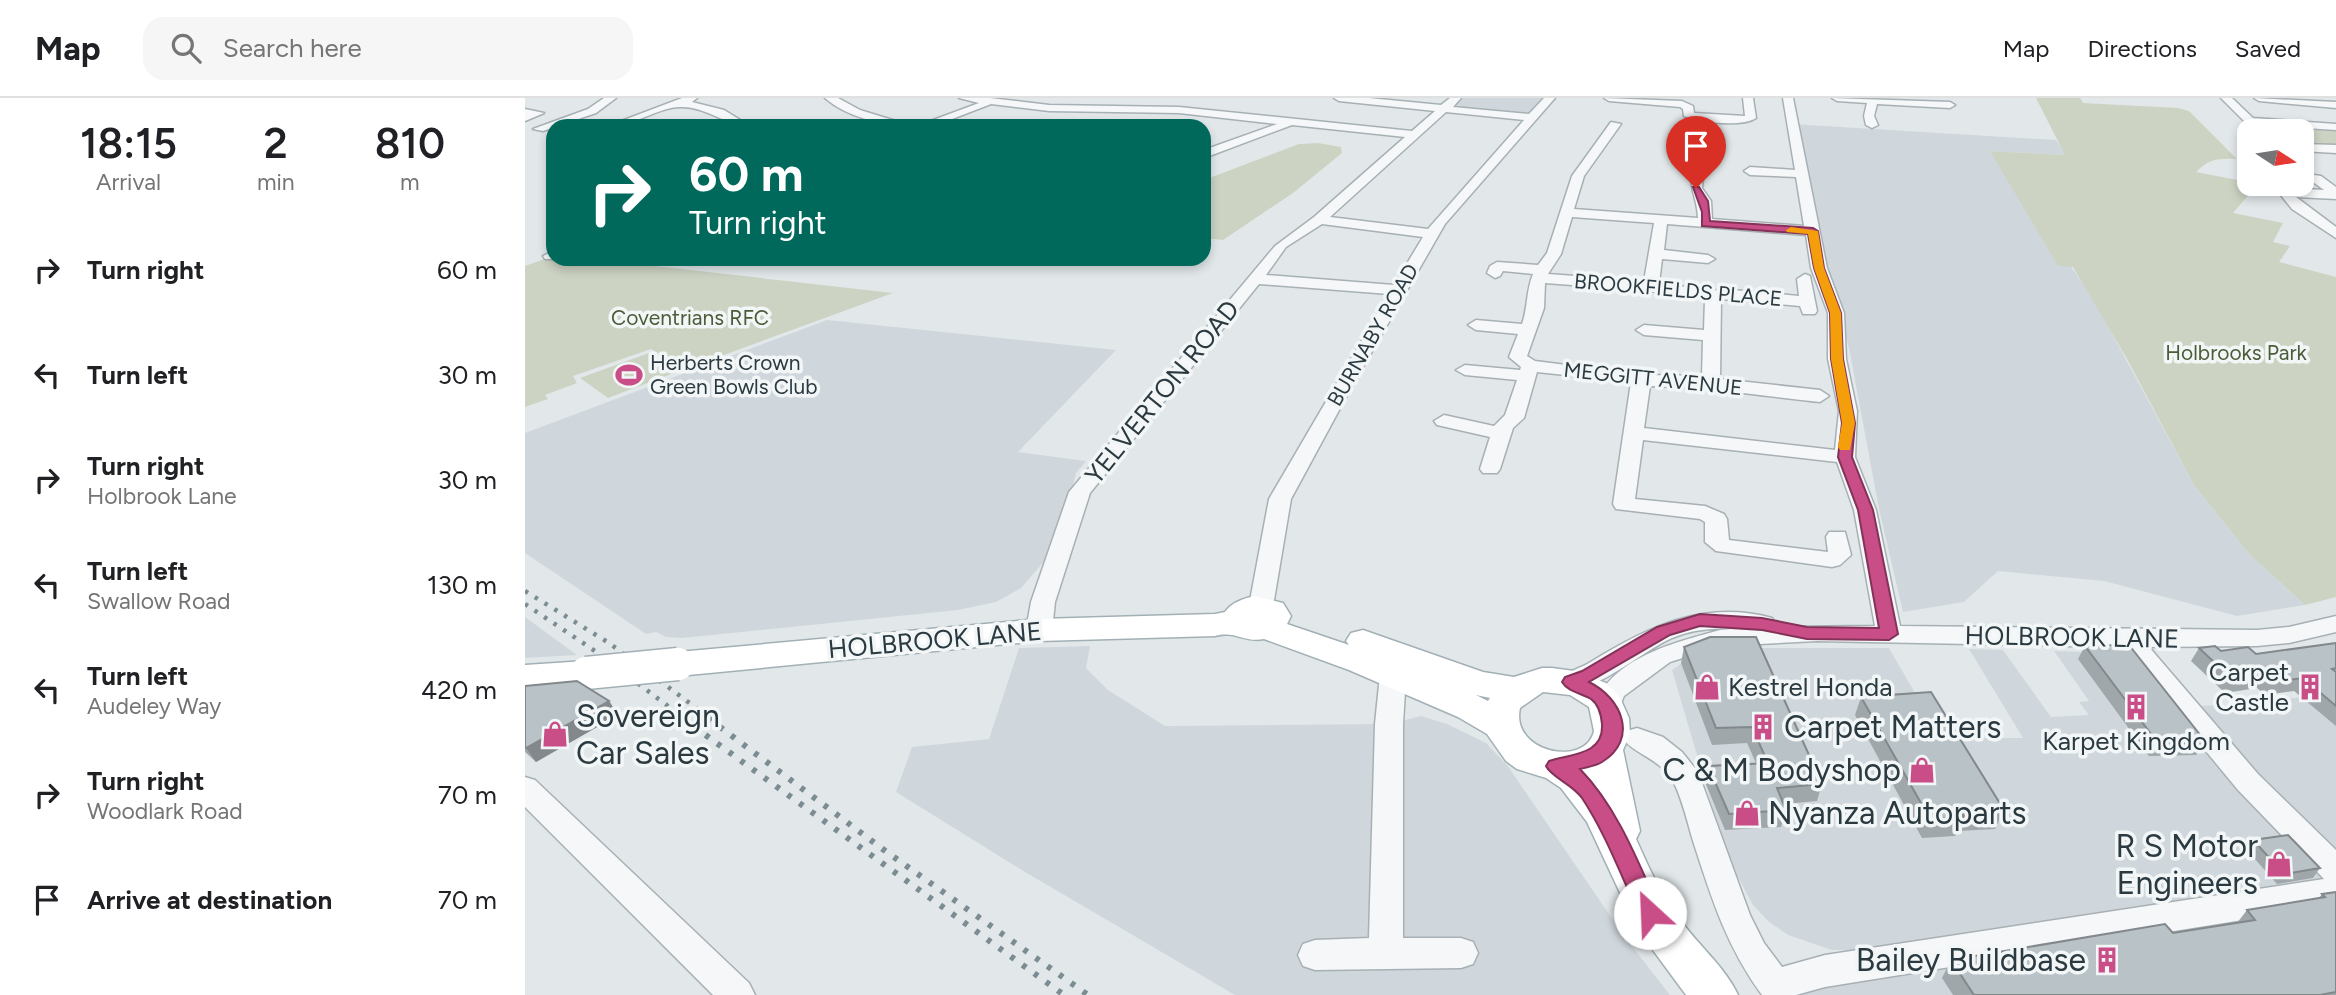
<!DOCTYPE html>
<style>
body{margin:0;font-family:Figtree,sans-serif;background:#f6f6f6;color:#202124;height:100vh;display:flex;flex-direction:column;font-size:26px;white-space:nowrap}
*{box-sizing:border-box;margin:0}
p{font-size:23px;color:#757577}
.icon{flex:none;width:38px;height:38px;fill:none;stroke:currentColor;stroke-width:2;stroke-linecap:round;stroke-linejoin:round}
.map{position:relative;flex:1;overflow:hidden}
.side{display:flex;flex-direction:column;background:#fff;width:525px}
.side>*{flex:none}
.hud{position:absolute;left:21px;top:21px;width:665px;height:147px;border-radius:21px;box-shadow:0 4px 10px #0003;background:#00695c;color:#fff;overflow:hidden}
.needle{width:46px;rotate:102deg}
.buttons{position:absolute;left:1712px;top:21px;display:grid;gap:14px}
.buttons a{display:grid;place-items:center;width:77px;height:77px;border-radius:14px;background:#fff;box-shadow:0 4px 10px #0003;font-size:35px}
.pin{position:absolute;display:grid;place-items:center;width:60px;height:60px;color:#fff;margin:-72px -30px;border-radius:50% 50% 50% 0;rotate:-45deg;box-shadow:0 0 7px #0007}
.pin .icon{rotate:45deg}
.me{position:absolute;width:77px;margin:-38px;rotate:335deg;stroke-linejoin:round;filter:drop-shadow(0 0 5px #0008)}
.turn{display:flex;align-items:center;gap:24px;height:147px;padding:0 28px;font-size:32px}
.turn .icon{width:91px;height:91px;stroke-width:2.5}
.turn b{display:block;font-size:49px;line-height:60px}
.eta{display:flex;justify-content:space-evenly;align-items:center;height:119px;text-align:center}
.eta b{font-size:42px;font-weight:600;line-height:49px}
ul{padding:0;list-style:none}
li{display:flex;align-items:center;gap:21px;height:105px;padding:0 28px}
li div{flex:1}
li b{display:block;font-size:26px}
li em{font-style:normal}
header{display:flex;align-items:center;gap:42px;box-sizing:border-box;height:98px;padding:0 35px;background:#fff;border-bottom:2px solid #e0e0e0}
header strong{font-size:33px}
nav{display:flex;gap:38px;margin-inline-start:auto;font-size:24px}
.search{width:490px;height:63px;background:#f6f6f6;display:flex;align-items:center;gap:18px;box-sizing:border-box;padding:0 24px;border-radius:21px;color:#757577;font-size:26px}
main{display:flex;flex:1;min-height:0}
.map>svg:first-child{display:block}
.built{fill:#d0d7dc}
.green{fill:#ccd3c3}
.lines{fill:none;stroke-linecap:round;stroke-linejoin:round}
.minor-casing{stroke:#a7b0b4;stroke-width:3}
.major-casing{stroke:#a2b0b5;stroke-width:3}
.minor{fill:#f5f7f8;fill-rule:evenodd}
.major{fill:#fff;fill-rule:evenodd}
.rail-far1{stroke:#7c8c93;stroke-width:4.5;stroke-dasharray:3.5 8;stroke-linecap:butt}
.rail{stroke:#7c8c93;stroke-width:6;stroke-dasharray:4.5 10;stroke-linecap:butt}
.major-bridge-casing{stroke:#a2b0b5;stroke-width:35;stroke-linecap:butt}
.major-bridge{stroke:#fff;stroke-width:32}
.wall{fill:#9fa7aa}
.shaded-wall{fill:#82888b}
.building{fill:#b9c2c6;stroke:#82888b;stroke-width:2}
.route{fill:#c94d87;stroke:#833258;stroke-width:2}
.slow{fill:#f59e0b}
.labels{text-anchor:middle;stroke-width:7;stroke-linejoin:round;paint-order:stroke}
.far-street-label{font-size:21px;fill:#2b3a41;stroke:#f2f6f7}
.far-park-label{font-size:21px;fill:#4b5c38;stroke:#f2f6f7}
.far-poi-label{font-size:21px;fill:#2b3a41;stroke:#f2f6f7;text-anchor:start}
.street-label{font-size:26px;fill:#2b3a41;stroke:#f2f6f7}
.poi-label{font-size:26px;fill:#2b3a41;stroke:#f2f6f7;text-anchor:end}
.near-poi-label{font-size:32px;fill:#2b3a41;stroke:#f2f6f7;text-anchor:start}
</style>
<header>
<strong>Map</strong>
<div class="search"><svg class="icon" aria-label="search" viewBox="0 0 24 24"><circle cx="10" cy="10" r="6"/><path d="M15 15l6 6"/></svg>Search here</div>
<nav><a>Map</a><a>Directions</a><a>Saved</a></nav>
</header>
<main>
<section class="side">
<div class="eta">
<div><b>18:15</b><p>Arrival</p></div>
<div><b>2</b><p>min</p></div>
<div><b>810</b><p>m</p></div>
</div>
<ul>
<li><svg class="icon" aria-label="right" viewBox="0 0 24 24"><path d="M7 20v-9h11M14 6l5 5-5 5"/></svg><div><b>Turn right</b></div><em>60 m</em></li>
<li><svg class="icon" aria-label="left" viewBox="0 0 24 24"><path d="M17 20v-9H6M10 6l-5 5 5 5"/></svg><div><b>Turn left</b></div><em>30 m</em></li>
<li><svg class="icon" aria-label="right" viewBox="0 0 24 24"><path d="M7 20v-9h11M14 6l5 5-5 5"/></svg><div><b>Turn right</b><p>Holbrook Lane</p></div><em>30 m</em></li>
<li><svg class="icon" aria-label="left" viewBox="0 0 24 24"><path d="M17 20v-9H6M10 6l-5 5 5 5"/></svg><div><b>Turn left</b><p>Swallow Road</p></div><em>130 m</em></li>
<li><svg class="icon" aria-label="left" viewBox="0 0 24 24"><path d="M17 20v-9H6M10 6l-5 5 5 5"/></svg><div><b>Turn left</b><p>Audeley Way</p></div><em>420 m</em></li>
<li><svg class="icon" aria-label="right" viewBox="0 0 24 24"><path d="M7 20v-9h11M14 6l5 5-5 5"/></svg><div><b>Turn right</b><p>Woodlark Road</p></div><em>70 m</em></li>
<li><svg class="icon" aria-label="arrive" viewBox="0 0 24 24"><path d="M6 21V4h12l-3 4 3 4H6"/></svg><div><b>Arrive at destination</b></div><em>70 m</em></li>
</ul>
</section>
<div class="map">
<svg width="1811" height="897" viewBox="0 0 1811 897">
<rect width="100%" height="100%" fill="#e2e8ea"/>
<path class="built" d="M938 0H1017L1003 16 998 17 928 9Z
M1267 26 1531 42 1541 57 1465 53 1566 197 1669 387 1725 457 1780 507 1712 518 1579 483 1473 473 1439 504 1378 514 1354 411 1324 250 1308 193 1277 54Z
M302 222 591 252 493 354 561 363 551 375 544 404 522 460 496 490 471 504 433 512 157 540 141 539 131 534 121 536 0 455V335Z
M0 519 52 557 0 560Z
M565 548 561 570 583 592 640 628 864 626 896 618 922 626 961 645 982 667 1099 838 1145 897H710L500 774 371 694 387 649 464 641 494 550Z
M1811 548V897H1276L1274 893 1344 881 1328 852H1307L1263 837 1243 823 1228 807 1202 759 1147 572 1171 555 1224 550H1364L1416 640H1498L1444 551 1478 552 1526 619 1564 617 1554 604 1564 603 1529 553 1615 555 1659 608 1716 607 1777 599 1729 556Z"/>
<path class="green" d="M1511 0H1555L1558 5 1653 10 1664 13 1712 61C1694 60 1683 61 1671 74L1733 86 1708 115 1758 125 1748 144 1765 148 1754 164 1811 179V499L1780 507 1725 457 1669 387 1602 261 1548 169 1533 168 1465 53 1540 57Z
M1731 26 1811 31V49L1776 47V33H1739Z
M793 45 816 49 817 55 768 95 698 142 679 140V82L774 46Z
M28 158V161L130 168 368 195 161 271 126 251 48 278 52 285 20 297 23 301 0 309V168Z
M124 255 154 273 83 300 55 280Z"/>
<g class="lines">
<g class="minor-casing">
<path id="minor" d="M79 0H91L71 15 18 33 8 31 63 11Z
M157 0H172L167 4 199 12 225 28C201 28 182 9 157 9 135 8 111 28 83 28Z
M300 0H313L335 12 387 28C358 28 322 19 300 0Z
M434 0H465L524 7 654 9 887 33 910 13 814 3 809 0H844L916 7 925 0H936L928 9 1004 16 1019 0H1030L920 126 825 292 766 401 748 508 745 514 736 516 727 514 724 508 744 401 864 196 734 186 565 395 530 504 527 532 523 538 514 540 505 538 501 532 506 504 544 394 750 148 789 119 880 39 767 27 679 60V52L752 26 654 15 524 13 466 6 409 28H392L454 5ZM921 14 999 22 903 131 805 119ZM797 126 898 139 869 187 741 177 761 149Z
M1079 0 1157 3 1168 8 1169 15 1220 18 1218 0H1228L1231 20C1219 29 1174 25 1159 18L1158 11 1155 9 1084 3Z
M1258 0H1268L1302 170 1319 215 1321 261 1332 313 1330 359 1351 412 1375 528 1732 532 1764 529 1811 518V534L1764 545 1732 548 1624 549 1733 676 1811 752V807L1300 889 1271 897H1237C1202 849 1187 802 1169 746 1163 727 1158 703 1149 685 1136 660 1106 655 1098 640L1102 633 1112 630 1138 639 1157 654 1173 674 1225 817 1239 845 1257 869 1300 857 1799 781 1713 692 1595 549 1292 543 1196 548 1145 564 1099 598 1092 615 1082 618 1072 615 1068 608C1089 559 1148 545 1195 532L1206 531C1186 530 1166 532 1147 540 1118 552 1067 599 1037 591L1033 584C1039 574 1054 571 1064 565 1121 530 1178 501 1247 520L1250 526 1249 529 1350 528 1329 412 1312 364 1118 342 1110 401 1180 408 1199 416 1202 421 1204 442 1303 454 1301 439 1304 434H1320L1326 457 1315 467 1307 469 1191 453 1180 444V424L1175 421 1091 411 1088 406 1106 284 1012 274 999 320 988 330 975 371 972 375H958L955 371 965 339 912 327 909 323 919 317 969 328 980 317 992 282 940 277 931 272 940 267 995 272 996 269 984 259 993 236 951 232 943 227 951 222 997 226C1003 209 1001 193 1008 176L978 173 975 178 970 180 962 175 965 168 972 164 1013 167 1022 155 1047 78 1086 24 1096 26 1059 78 1049 111 1173 120C1172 98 1164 93 1167 70L1173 66 1179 70 1177 90 1186 103 1187 121 1279 128 1271 79 1225 77 1219 73 1225 69 1270 72ZM1047 119 1129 125 1119 183 1023 176 1036 156ZM1142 126 1281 137 1286 170 1303 215V261L1314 313 1310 352 1119 330 1125 288C1182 289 1238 298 1295 304L1304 298 1295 292 1195 281 1196 201 1275 208 1278 216H1290L1292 213 1285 178 1280 176 1272 181 1274 198 1196 191 1188 193 1134 185 1137 161 1183 165 1190 161 1183 157 1139 152ZM1020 185 1126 193 1180 201 1179 232 1119 227 1111 232 1119 237 1178 242 1177 278 1120 277 1010 263 1002 258 1019 210Z
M1307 0 1425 4 1430 7 1425 10 1352 6 1349 18 1353 27 1347 30 1341 27 1339 18 1342 5 1312 3Z
M1696 0H1707L1728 20 1811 26V32L1735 27 1739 33H1729Z
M1729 0 1811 4V10L1734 3Z
M0 11 19 15 0 23Z
M1776 46 1811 47V55L1776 53Z
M1776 75 1796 78 1811 89V101L1771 99 1811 129V140L1767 111 1747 86H1760L1764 90 1799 92 1788 84 1776 83Z
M28 153V161H31H20L18 158Z
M868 568 877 571 881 577 878 626V840H936L948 844 953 855 948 866 936 870 790 872 778 868 773 857 778 846 790 842 844 840 850 626 855 577 859 571Z
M0 679 10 682 224 885 230 897H188L0 709Z"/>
</g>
<g class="major-casing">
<path id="major" d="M729 498 758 505 766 518 762 526 824 547 821 543 826 535 838 532 958 574 989 579 1017 570H1027L1049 573 1081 585 1095 600 1104 620 1105 636 1098 652 1115 733 1111 741C1124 770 1136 798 1156 823 1174 848 1200 869 1213 897H1161L1111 829 1062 724 1036 690 1021 680 992 671 981 663 962 636 933 619 824 572 739 541C719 545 710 532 690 538L514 543 153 578 141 574 136 566 141 558 153 554 514 521 690 516 700 514C707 504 718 501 729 498ZM1018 594 1045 597 1064 609 1069 633C1061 670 985 655 995 610ZM951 597 965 600 963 603Z
M61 563 73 567 78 575 73 583 61 587 0 591V567Z"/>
</g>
<use href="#minor" class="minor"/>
<use href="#major" class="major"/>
<path class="rail-far1" d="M0 493 84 545 186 621
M0 506 70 553 160 621"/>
<path class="rail" d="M157 620 539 897
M183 620 359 752 563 897"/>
<g class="major-bridge-casing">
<path id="major-bridge" d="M61 575 153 566"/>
</g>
<use href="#major-bridge" class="major-bridge"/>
</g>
<path class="wall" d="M1811 545V628L1769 593 1740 597 1732 590 1700 595 1666 563 1674 550 1696 553 1731 556Z
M1560 548 1680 643 1671 657 1624 658 1553 561Z
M1159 549 1297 686 1292 703 1259 706 1261 712 1256 729 1200 732 1180 684 1183 668 1231 665 1222 645 1187 647 1156 565Z
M0 588 84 603 93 617 11 664 0 654Z
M1336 599 1479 712 1470 731 1433 733 1430 738 1397 740 1330 617Z
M1728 742 1795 770 1788 780 1752 786 1721 751Z
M1811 794V897H1428L1417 880 1426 862 1648 835 1712 825 1722 812 1794 800 1797 796Z"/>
<path class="shaded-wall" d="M84 603 93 617 11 664 1 650Z"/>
<path class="building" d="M1185 539H1231L1297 686 1252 690 1261 712 1204 716 1183 668 1243 665 1227 629 1191 630 1159 549Z
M1811 545V570L1807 571 1811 574V608L1778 580 1748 584 1740 577 1708 582 1674 550 1690 548 1696 553 1723 549 1731 556Z
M1604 547 1680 643 1632 644 1560 548Z
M52 583 84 603 1 650 0 649V588Z
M1406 594 1479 712 1436 714 1439 719 1405 721 1336 599Z
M1763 737 1795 770 1759 776 1728 742Z
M1811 794V894L1795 897H1449L1426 862 1640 826 1648 835 1730 822 1722 812 1800 799 1797 796Z"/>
<path class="route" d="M1168 89H1174L1183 103 1185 123 1288 130 1293 133 1299 170 1316 215 1318 261 1330 325 1327 359 1348 412 1373 536 1364 542 1282 541 1237 532 1175 528 1145 537 1064 584C1097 600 1114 641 1077 664 1071 668 1062 669 1055 671 1093 710 1114 766 1136 815L1133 822 1125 825 1117 822C1097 781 1082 738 1057 700 1047 686 1026 679 1021 668L1024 663C1046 656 1079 657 1077 626 1076 616 1074 607 1066 601 1056 595 1043 594 1037 584L1040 579 1057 573 1132 529 1175 516 1237 520 1282 529 1354 530 1333 412 1313 359 1317 325 1306 261 1305 215 1289 170 1283 136 1177 128V114Z"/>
<path class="slow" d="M1266 129 1293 133 1299 170 1316 215 1318 261 1330 325 1325 352H1315L1313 349 1317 325 1306 261 1305 215 1289 170 1283 136 1262 134 1261 132Z"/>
<defs>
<g id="stadium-bare" transform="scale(2.1)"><path d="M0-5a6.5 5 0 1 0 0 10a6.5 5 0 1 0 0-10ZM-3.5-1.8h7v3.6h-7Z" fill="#c94d87" stroke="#f2f6f7" stroke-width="2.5" paint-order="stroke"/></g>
<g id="shop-bare" transform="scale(2.1)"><path d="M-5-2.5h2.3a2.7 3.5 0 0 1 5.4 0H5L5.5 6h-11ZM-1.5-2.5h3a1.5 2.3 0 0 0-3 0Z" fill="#c94d87" stroke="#f2f6f7" stroke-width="2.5" paint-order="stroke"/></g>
<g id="building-bare" transform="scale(2.1)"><path d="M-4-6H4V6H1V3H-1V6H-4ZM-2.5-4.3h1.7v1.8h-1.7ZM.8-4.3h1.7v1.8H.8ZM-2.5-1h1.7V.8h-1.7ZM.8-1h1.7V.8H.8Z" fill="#c94d87" stroke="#f2f6f7" stroke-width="2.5" paint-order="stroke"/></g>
</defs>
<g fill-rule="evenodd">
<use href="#stadium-bare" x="104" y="277"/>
<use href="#shop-bare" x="1182" y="589"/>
<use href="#building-bare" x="1785" y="589"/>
<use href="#building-bare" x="1611" y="609"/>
<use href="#building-bare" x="1238" y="629"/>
<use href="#shop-bare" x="30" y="636"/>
<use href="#shop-bare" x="1397" y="672"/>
<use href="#shop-bare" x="1222" y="715"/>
<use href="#shop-bare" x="1754" y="766"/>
<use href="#building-bare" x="1582" y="862"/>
</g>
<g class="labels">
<g class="far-street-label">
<text transform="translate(1153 192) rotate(5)" y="7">BROOKFIELDS PLACE</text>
<text transform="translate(848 237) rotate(-60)" y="7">BURNABY ROAD</text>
<text transform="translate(1128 281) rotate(6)" y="7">MEGGITT AVENUE</text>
</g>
<g class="far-park-label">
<text x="165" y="227">Coventrians RFC</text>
<text x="1711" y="262">Holbrooks Park</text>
</g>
<g class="far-poi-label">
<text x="125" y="272">Herberts Crown<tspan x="125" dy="24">Green Bowls Club</tspan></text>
</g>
<g class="street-label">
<text transform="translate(637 294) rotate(-51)" y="9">YELVERTON ROAD</text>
<text transform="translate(1547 539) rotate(1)" y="9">HOLBROOK LANE</text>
<text transform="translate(410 542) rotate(-5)" y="9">HOLBROOK LANE</text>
</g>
<g class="poi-label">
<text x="1764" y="583">Carpet<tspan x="1764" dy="30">Castle</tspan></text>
<text x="1203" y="598" text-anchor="start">Kestrel Honda</text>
<text x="1611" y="652" text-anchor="middle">Karpet Kingdom</text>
</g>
<g class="near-poi-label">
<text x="51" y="629">Sovereign<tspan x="51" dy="37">Car Sales</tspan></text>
<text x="1259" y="640">Carpet Matters</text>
<text x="1376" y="683" text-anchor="end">C &amp; M Bodyshop</text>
<text x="1243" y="726">Nyanza Autoparts</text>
<text x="1733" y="759" text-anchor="end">R S Motor<tspan x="1733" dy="37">Engineers</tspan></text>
<text x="1561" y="873" text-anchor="end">Bailey Buildbase</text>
</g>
</g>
</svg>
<div class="buttons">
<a><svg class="needle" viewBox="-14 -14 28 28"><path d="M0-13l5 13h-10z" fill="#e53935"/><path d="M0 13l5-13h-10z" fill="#757577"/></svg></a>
</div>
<div class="pin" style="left:1171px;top:90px;background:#d93025"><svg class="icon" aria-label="arrive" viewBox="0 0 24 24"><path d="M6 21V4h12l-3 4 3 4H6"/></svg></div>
<svg class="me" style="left:1125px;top:815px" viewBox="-20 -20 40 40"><circle r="19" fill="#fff"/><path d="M0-13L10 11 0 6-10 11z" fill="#c94d87"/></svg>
<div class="hud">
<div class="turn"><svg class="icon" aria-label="right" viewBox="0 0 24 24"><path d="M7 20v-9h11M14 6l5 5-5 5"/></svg><div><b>60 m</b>Turn right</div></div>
</div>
</div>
</main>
